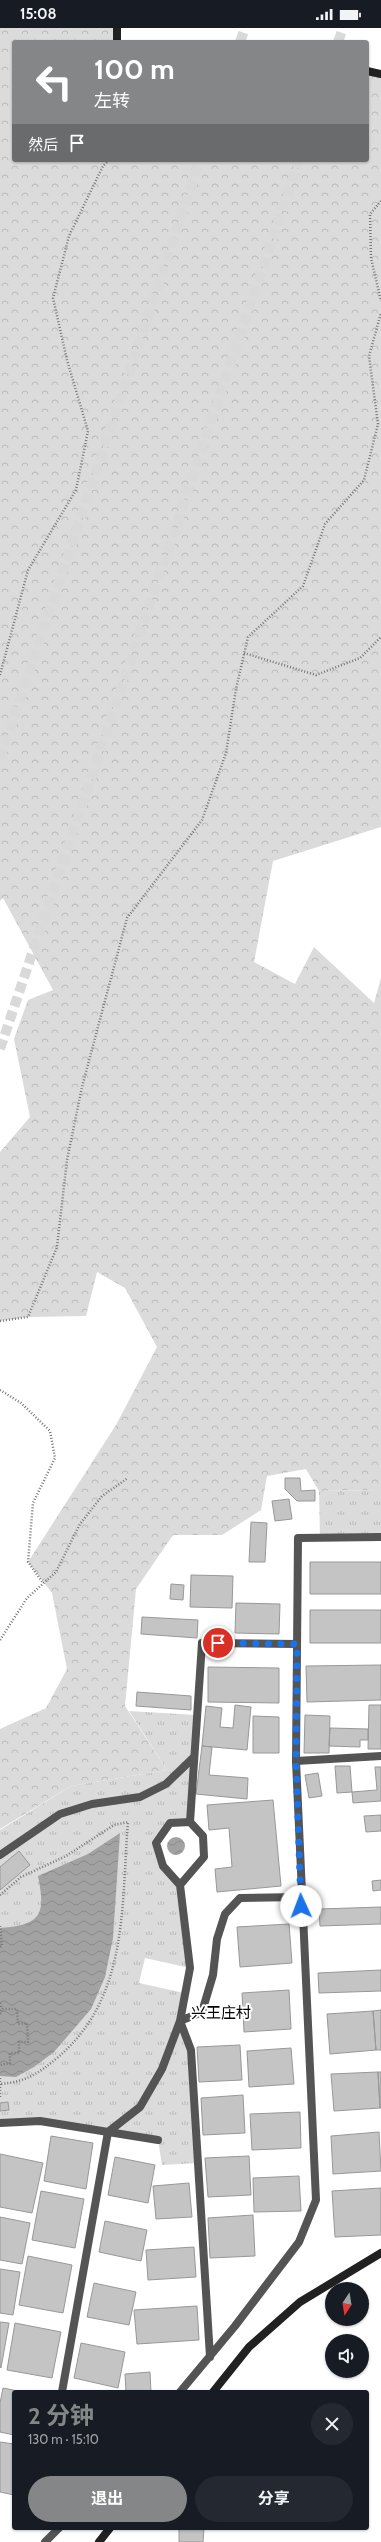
<!DOCTYPE html>
<html lang="zh">
<meta charset="utf-8">
<style>
body{margin:0;font-family:Cabin,"Noto Sans SC",sans-serif;background:#242831;color:#f1f3f6;height:100vh;display:flex;flex-direction:column;font-size:15px;white-space:nowrap}
*{box-sizing:border-box;margin:0}
p{font-size:13px;color:#9ea1a6}
.icon{flex:none;width:22px;height:22px;fill:none;stroke:currentColor;stroke-width:2;stroke-linecap:round;stroke-linejoin:round}
.map{position:relative;flex:1;overflow:hidden}
.side{position:absolute;left:12px;top:2362px;width:357px;height:140px;display:flex;flex-direction:column;background:#171b24;border-radius:4px;box-shadow:0 1px 3px #0004}
.side>*{flex:none}
.top-card{position:absolute;left:12px;top:12px;width:357px;height:122px;border-radius:4px;box-shadow:0 1px 3px #0004;background:#858687;color:#fff;overflow:hidden}
.needle{width:26px;rotate:192deg}
.controls{position:absolute;left:325px;top:2254px;display:grid;gap:8px}
.controls a{display:grid;place-items:center;width:44px;height:44px;border-radius:50%;background:#171b24;box-shadow:0 1px 3px #0004;font-size:20px}
.pin{position:absolute;display:grid;place-items:center;width:34px;height:34px;color:#fff;margin:-17px;border:2px solid #fff;border-radius:50%;box-shadow:0 1px 4px #0007}
.me{position:absolute;width:44px;margin:-22px;rotate:358deg;stroke-linejoin:round;filter:drop-shadow(0 0 3px #0008)}
.turn{display:flex;align-items:center;gap:14px;height:84px;padding:0 16px;font-size:18px}
.turn .icon{width:52px;height:52px;stroke-width:2.5}
.turn b{display:block;font-size:28px;line-height:34px}
.then{display:flex;align-items:center;height:38px;padding:0 16px;background:#0003;gap:8px;font-size:15px}
.round{display:grid;place-items:center;flex:none;width:42px;height:42px;border-radius:21px;background:#242831}
.summary{display:flex;align-items:center;justify-content:space-between;height:68px;padding:0 16px}
h1{font-size:24px;font-weight:700;line-height:30px;color:#858687}
.primary-button{display:flex;gap:8px;margin-top:auto;padding:8px 16px}
.primary-button a{flex:1;height:46px;border-radius:24px;background:#858687;color:#fff;font-size:16px;font-weight:700;line-height:46px;text-align:center}
.primary-button a+a{background:#242831;color:#f1f3f6}
.status{display:flex;justify-content:space-between;align-items:center;height:28px;padding:0 20px;background:#171b24;direction:ltr}
.status svg{height:11px;fill:currentColor}
.map>svg:first-child{display:block}
.forest{fill:url(#forest-crowns)}
.park{fill:url(#park-tufts)}
.water{fill:url(#water-waves)}
.building{fill:#c4c4c4;stroke:#989898}
.lines{fill:none;stroke-linecap:round;stroke-linejoin:round}
.primary-tunnel{stroke:#d9d9d9;stroke-width:10;stroke-dasharray:10 5;stroke-linecap:butt}
.path{stroke:#767676;stroke-width:2.5;stroke-dasharray:1 2;stroke-linecap:butt}
.lane{stroke:#545454;stroke-width:8}
.street{stroke:#545454;stroke-width:8}
.secondary{stroke:#212121;stroke-width:8}
.route{stroke:#1a73e8;stroke-width:7;stroke-dasharray:0 12.6}
.labels{text-anchor:middle;stroke-width:4;stroke-linejoin:round;paint-order:stroke}
.quarter-label{font-size:15px;fill:#000;stroke:#fff}
</style>
<div class="status"><b>15:08</b><svg viewBox="0 0 49 12"><path d="M0 12V9h3v3zM5 12V6h3v6zM10 12V3h3v9zM15 12V0h3v12zM26 1h20v11H26zM47 4h2v5h-2z"/></svg></div>
<div class="map">
<svg width="381" height="2514" viewBox="0 0 381 2514">
<defs>
<pattern id="forest-crowns" width="20" height="18" patternUnits="userSpaceOnUse"><rect width="20" height="18" fill="#dbdbdb"/><path d="M2 6a3 3 0 1 1 6 0M12 15a3 3 0 1 1 6 0" fill="none" stroke="#bababa"/></pattern>
<pattern id="park-tufts" width="24" height="20" patternUnits="userSpaceOnUse"><rect width="24" height="20" fill="#dbdbdb"/><path d="M3 7l-1-3M5 7V3M7 7l1-3M15 17l-1-3M17 17v-4M19 17l1-3" fill="none" stroke="#bababa"/></pattern>
<pattern id="water-waves" width="16" height="10" patternUnits="userSpaceOnUse"><rect width="16" height="10" fill="#a2a2a2"/><path d="M0 5q4-4 8 0t8 0" fill="none" stroke="#8a8a8a"/></pattern>
</defs>
<rect width="100%" height="100%" fill="#fff"/>
<path class="forest" d="M0 0H117V14H14V132H367V43L381 46V799L273 833 254 934 295 956 314 919 374 975 381 950V1462L319 1463 306 1441 267 1448 261 1482 222 1507H173L136 1561 125 1678 167 1742 71 1758 0 1801V1701L46 1680 67 1641 52 1565 28 1534 116 1397 157 1319 125 1260 97 1244 86 1288 28 1289 0 1293V1124L30 1089 14 1011 28 972 53 962 3 870 0 873Z"/>
<path class="park" d="M381 1462V1509L320 1510 319 1463Z
M129 1683 196 1687 190 1794 170 1795 156 1815 163 1838 180 1857 190 1940 145 1930 139 1955 184 1965 180 1993 191 2022 198 2135 162 2137 158 2112 40 2093 0 2095V1802L71 1758 167 1742Z"/>
<path class="water" d="M120 1805 113 1910 105 1949 91 1981 54 2024 34 2039 16 2049 0 2048V1900C41 1897 46 1887 38 1848L88 1826Z
M167 1818a9 9 0 1 1 18 0a9 9 0 1 1-18 0Z"/>
<path class="building" d="M285 1450H300L301 1463 315 1462V1473H297L285 1461Z
M289 1471 292 1491 275 1493 272 1473Z
M251 1494 267 1495 265 1534H249Z
M310 1534H381V1566H310Z
M191 1547 233 1548 232 1580 190 1579Z
M171 1556 184 1557 183 1572 170 1571Z
M236 1575 280 1576 279 1606 235 1605Z
M310 1582H381V1615H310Z
M142 1589 198 1592 197 1610 141 1606Z
M381 1637V1672L307 1674 306 1638Z
M208 1639 279 1640V1675L208 1674Z
M137 1664 191 1668V1682L136 1678Z
M235 1677 251 1679 247 1722 202 1718 206 1678 222 1680 220 1699 233 1700Z
M369 1677H381V1721H368Z
M305 1687 330 1688 329 1725H304Z
M253 1688 279 1689V1725H253Z
M330 1700 368 1701V1712H360V1719L329 1718Z
M202 1718 212 1719 209 1747 248 1750 247 1771 196 1766Z
M335 1738H350L352 1764 337 1765Z
M375 1739H381V1773L353 1775 352 1764 377 1762Z
M318 1745 322 1768 309 1770 305 1747Z
M273 1772 281 1858 217 1864 215 1841 232 1839 229 1800 209 1802 207 1777Z
M381 1787V1803L366 1804 364 1788Z
M19 1823 30 1837 0 1862V1839Z
M381 1852V1862L373 1863 372 1853Z
M381 1879V1896L320 1898 319 1881Z
M289 1896 292 1935 240 1939 237 1899Z
M381 1942V1963L319 1965 318 1945Z
M289 1962 291 2001 244 2004 242 1965Z
M381 1982V2022H376L373 1983Z
M373 1983 376 2022 330 2026 327 1986Z
M240 2017 242 2052 199 2054 197 2019Z
M291 2020 294 2056 249 2059 247 2023Z
M378 2044H381V2080H380Z
M378 2044 380 2080 334 2083 331 2046Z
M243 2067 245 2105 203 2107 201 2070Z
M8 2074 9 2082 0 2083V2075Z
M300 2084 301 2120 252 2122 250 2086Z
M379 2104 381 2143 333 2146 331 2108Z
M51 2108 93 2115 86 2161 44 2153Z
M0 2126 43 2135 32 2185 0 2179Z
M249 2128 251 2167 208 2169 205 2130Z
M115 2129 155 2137 148 2175 108 2167Z
M299 2148 301 2183 254 2184 253 2150Z
M189 2155 192 2189 156 2191 153 2158Z
M381 2160V2207L335 2209 332 2163Z
M41 2163 84 2171 75 2220 32 2212Z
M253 2187 255 2228 210 2230 208 2190Z
M0 2189 30 2195 22 2236 0 2232Z
M105 2193 147 2202 141 2233 99 2224Z
M194 2219 196 2249 148 2252 146 2222Z
M28 2228 72 2237 63 2285 19 2277Z
M0 2241 20 2244 13 2287 0 2285Z
M94 2255 136 2264 129 2297 87 2289Z
M197 2278 199 2312 137 2316 134 2282Z
M0 2294 9 2295 1 2340 0 2339Z
M15 2295 61 2304 52 2350 7 2342Z
M81 2315 125 2324 118 2360 74 2350Z
M150 2344 151 2364H126L125 2346Z
M3 2360 23 2364H14V2407L0 2404V2375Z
M0 2414 14 2416V2467L0 2464Z
M179 2500H204L203 2514H179Z"/>
<g class="lines">
<path class="primary-tunnel" d="M240 14 245 0
M338 14 343 0
M0 731 200 132
M0 1021 299 132"/>
<path class="path" d="M381 173 370 186 371 230 381 273
M244 625 316 647 360 630 381 609
M0 647 28 542 76 462 88 403 67 332 53 270 69 208 103 138 109 132
M0 1293 28 1289 57 1219 67 1132 82 1059 127 890 202 792 226 725 236 661 248 609 303 558 325 496 364 452 378 396 369 328 381 285
M0 1362 21 1375 50 1403 55 1430 33 1475 28 1534 43 1555
M0 1612 27 1570 56 1544 80 1496 102 1468 128 1450
M0 1867 21 1849 66 1828 114 1797 128 1794C121 1879 129 1970 57 2030 38 2046 25 2054 0 2056
M0 1898 2 1918 0 1919
M0 1975 2 1981
M0 1986 2 1981H17L18 1996 27 1995 28 2014H19V2025H10V2035L0 2037
M0 2050V2071"/>
<path class="lane" d="M296 1733 381 1728
M190 1794 202 1615
M0 1827 60 1786 92 1776 140 1769 166 1756 193 1730
M62 2364 108 2104"/>
<path class="street" d="M202 1615 297 1616
M0 2095 40 2093 158 2112
M108 2104 140 2079 162 2041 180 1993 190 1940 180 1857 163 1838 156 1815 170 1795 190 1794 203 1808 204 1829 180 1857
M210 2329 191 2022 180 1993 202 1984 213 1947 217 1911 225 1886 240 1870 301 1869
M180 2364 235 2298 299 2214 316 2172 296 1733 298 1510 381 1509
M45 2514 59 2500"/>
<path class="secondary" d="M117 0V14
M367 43 381 46
M213 2364 249 2319 300 2274 381 2225
M99 2514 110 2500"/>
</g>
<g class="lines">
<path class="route" d="M218 1615 297 1616 296 1733 301 1878"/>
</g>
<g class="labels">
<g class="quarter-label">
<text x="221" y="1990">兴王庄村</text>
</g>
</g>
</svg>
<div class="controls">
<a><svg class="needle" viewBox="-14 -14 28 28"><path d="M0-13l5 13h-10z" fill="#e53935"/><path d="M0 13l5-13h-10z" fill="#9ea1a6"/></svg></a>
<a><svg class="icon" aria-label="sound" viewBox="0 0 24 24"><path d="M4 9h4l5-4v14l-5-4H4zM17 9q2 3 0 6"/></svg></a>
</div>
<div class="pin" style="left:218px;top:1615px;background:#d93025"><svg class="icon" aria-label="arrive" viewBox="0 0 24 24"><path d="M6 21V4h12l-3 4 3 4H6"/></svg></div>
<svg class="me" style="left:301px;top:1878px" viewBox="-20 -20 40 40"><circle r="19" fill="#fff"/><path d="M0-13L10 11 0 6-10 11z" fill="#1a73e8"/></svg>
<div class="top-card">
<div class="turn"><svg class="icon" aria-label="left" viewBox="0 0 24 24"><path d="M17 20v-9H6M10 6l-5 5 5 5"/></svg><div><b>100 m</b>左转</div></div>
<div class="then">然后<svg class="icon" aria-label="arrive" viewBox="0 0 24 24"><path d="M6 21V4h12l-3 4 3 4H6"/></svg></div>
</div>
<section class="side">
<div class="summary"><div><h1>2 分钟</h1><p>130 m · 15:10</p></div><a class="round"><svg class="icon" aria-label="close" viewBox="0 0 24 24"><path d="M6 6l12 12M18 6L6 18"/></svg></a></div>
<div class="primary-button"><a>退出</a><a>分享</a></div>
</section>
</div>
